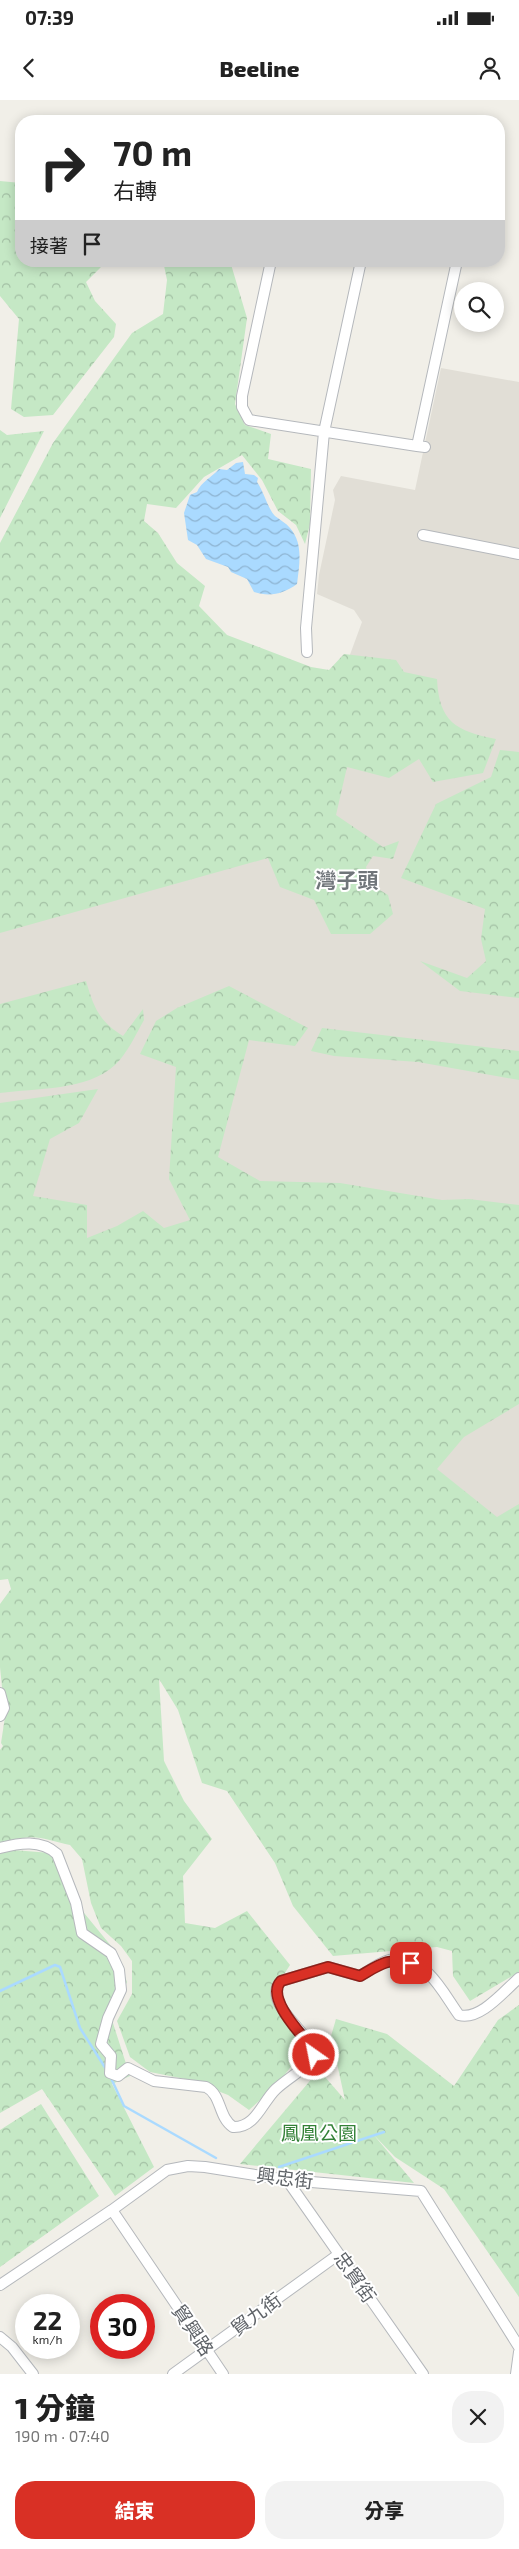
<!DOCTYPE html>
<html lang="zh-TW">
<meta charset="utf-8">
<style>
body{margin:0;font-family:"Exo 2","Noto Sans TC",sans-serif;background:#f2f2f2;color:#222;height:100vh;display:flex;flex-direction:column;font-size:19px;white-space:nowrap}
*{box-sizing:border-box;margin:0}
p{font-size:16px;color:#767676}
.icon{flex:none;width:28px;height:28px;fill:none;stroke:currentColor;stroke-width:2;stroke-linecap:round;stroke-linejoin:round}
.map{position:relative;height:2274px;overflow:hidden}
.drawer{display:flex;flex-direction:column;background:#fff;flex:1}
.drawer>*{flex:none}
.banner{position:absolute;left:15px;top:15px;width:490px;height:152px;border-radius:20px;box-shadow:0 2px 12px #0003;background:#fff;color:#222;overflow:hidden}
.controls{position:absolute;left:454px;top:182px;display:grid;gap:10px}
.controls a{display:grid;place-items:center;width:50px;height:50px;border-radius:50%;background:#fff;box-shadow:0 2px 12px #0003;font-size:25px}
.speed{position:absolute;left:15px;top:2194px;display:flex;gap:10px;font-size:25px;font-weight:700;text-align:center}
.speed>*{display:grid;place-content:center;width:65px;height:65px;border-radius:50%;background:#fff;box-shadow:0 2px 12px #0003;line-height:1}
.speed small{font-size:12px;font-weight:400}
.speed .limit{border:8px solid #d22;background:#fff;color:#111}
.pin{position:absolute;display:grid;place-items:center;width:42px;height:42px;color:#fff;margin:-21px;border-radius:10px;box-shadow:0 2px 8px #0006}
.me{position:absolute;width:55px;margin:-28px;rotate:327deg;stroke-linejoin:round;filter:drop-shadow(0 0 4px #0008)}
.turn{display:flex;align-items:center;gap:18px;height:105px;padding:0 15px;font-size:22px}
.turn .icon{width:65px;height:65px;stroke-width:2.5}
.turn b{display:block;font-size:35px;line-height:42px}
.then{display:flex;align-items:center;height:48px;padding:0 15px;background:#0003;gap:10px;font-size:19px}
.round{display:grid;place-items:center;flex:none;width:52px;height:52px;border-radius:20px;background:#f2f2f2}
.summary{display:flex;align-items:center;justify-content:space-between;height:85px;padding:0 15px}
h1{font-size:30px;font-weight:800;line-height:38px}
.button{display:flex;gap:10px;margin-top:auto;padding:10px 15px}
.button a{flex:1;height:58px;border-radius:20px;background:#d93025;color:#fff;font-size:20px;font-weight:800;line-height:58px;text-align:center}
.button a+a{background:#f2f2f2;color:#222}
.status{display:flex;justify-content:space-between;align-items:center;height:35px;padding:0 25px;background:#fff;direction:ltr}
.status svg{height:14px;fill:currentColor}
header{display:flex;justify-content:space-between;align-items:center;height:65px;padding:0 15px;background:#fff;font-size:22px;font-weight:800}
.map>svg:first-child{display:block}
.education{fill:#e1ded6}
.forest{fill:url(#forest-crowns)}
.water{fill:url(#water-waves)}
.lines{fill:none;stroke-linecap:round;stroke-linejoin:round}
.stream{stroke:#aadaff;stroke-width:2.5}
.minor-casing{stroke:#b5b8bc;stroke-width:12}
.minor{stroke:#fff;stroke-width:10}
.route-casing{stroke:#8d1f18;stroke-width:12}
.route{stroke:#d93025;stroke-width:9}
.labels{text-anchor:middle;stroke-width:4;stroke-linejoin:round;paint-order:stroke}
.park-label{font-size:19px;fill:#348238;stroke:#fff}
.street-label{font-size:19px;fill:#5f6368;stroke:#fff}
.quarter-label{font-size:21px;font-weight:bold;fill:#70757a;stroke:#fff}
</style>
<div class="status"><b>07:39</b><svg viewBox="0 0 49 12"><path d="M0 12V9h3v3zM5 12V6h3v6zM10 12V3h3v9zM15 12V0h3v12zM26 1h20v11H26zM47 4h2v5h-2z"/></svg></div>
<header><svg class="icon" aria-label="back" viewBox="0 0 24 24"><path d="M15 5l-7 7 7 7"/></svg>Beeline<svg class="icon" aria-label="person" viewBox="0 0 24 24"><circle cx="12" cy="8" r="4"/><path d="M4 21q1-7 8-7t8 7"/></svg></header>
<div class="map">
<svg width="519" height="2274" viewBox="0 0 519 2274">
<defs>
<pattern id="forest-crowns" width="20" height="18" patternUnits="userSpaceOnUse" patternTransform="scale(1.25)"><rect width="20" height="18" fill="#c5e8c5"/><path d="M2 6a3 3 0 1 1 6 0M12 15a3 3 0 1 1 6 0" fill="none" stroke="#a3c0a4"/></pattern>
<pattern id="water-waves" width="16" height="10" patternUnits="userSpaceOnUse" patternTransform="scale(1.25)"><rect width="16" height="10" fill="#aadaff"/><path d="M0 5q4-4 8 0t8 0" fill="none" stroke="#8eb4d2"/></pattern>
</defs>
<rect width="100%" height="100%" fill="#f1efe8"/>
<path class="education" d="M441 268 519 282V1603L0 1373V627L344 571 362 522 354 510 317 494 319 475 335 400 333 390 341 376 415 390Z"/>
<path class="forest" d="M0 81 21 83V161H94L101 167 86 182 95 201 116 224 114 237 53 315 24 317 11 309 19 219 0 196Z
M163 161H230L247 218 235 304 245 325 271 334 268 359 311 369 310 424 305 444 296 425 278 411 262 380 242 355 204 377 176 408 147 404 144 421 158 433 177 463 205 486 199 506 227 535 311 567 329 570 344 554 396 560 404 572 437 579C439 622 456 631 496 639L483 673 433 682 419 659 389 678 347 667 336 715 383 747 399 741 393 759 373 756 366 767 370 784 388 795 393 814 370 834H331L314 800 280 787 268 758 0 833V443L53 343 132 233 163 214 167 180Z
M0 330 7 335 44 331 0 418Z
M500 650 519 652V898L460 891 420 861 467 878 486 861 481 839 485 809 401 778 436 704 491 677Z
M86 881C94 908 99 921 123 936L143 909 144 920C136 934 127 954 115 965 87 991 36 988 0 993V904Z
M229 886 308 928 295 946 249 940 218 1057 260 1081 340 1083 442 1100 469 1099 519 1105V1304L464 1337 437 1369 497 1417 519 1404V1872L470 1901 453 1876 452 1851 437 1847 333 1856 293 1806 275 1763 227 1691 202 1683 178 1610 159 1579 164 1661 184 1701 212 1739 183 1776 185 1823 215 1828 247 1811 290 1865 272 1893 305 1948 277 1985 249 2010 228 1995 190 1980 150 1972 130 1957 117 1921 132 1894V1861L121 1846 101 1828 91 1803 82 1759 70 1745C55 1742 38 1735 23 1738 13 1740 10 1745 0 1743V1650L3 1646 1 1643 5 1617 0 1567V1504L11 1489 8 1479 0 1480V1003L98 989 79 1023 50 1039 33 1096 87 1105V1138L117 1126 143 1111 164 1128 190 1120 169 1079 176 967 140 954 156 921 177 908Z
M322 928 519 951V980L418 962 334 956 311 951Z
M0 1749 51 1753 80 1808 116 1852 127 1882 111 1917 130 1976 112 1984 154 2067 115 2096 42 1989 0 2013Z
M519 1905V2197L444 2089 395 2057 373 2034 414 2083 240 2064 319 1970 345 2000 331 1936 336 1919 387 1934 454 1986 498 1920Z
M41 2004 99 2096 0 2167V2030Z"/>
<path class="water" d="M243 362 245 374 254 375 258 378 257 382C264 392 268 409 275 416 280 420 286 423 290 428 304 444 299 466 297 484 283 494 270 497 254 492L247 479 231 472 228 467 206 459 197 445 188 440 184 413 190 395 197 392C201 382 212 377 219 369L227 370 236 363Z"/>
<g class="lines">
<path class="stream" d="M0 1891 55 1865 60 1867 80 1928 106 1969
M110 1976 124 2006 216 2058
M279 2067 384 2032"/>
<g class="minor-casing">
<path id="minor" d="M271 161 242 296V307L249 320 417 346
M425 347 417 346 457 161
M423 435 519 454
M307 552 306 528 324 332 361 161
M0 1593 4 1608 0 1616
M0 1748C19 1743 41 1739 57 1754L76 1803 82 1833 111 1853 119 1870 121 1890 108 1918 101 1944 111 1956 110 1973 118 1976 128 1968 154 1981 206 1987C222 1995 218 2017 233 2027 256 2028 262 2002 276 1989 288 1978 302 1971 313 1959 320 1937 259 1905 281 1881L328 1867 360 1876C370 1870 384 1859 396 1859 428 1859 443 1893 459 1915 480 1921 504 1891 519 1878
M287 2080 423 2274
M112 2110 223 2274
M0 2185 112 2110 167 2070 188 2066 205 2067 287 2080 421 2091 519 2247
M0 2237 12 2247 33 2274
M173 2274 339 2154
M516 2274 519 2252"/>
</g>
<use href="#minor" class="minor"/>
</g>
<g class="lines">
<g class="route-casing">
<path id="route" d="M314 1955 313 1949C302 1935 265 1898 281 1881L328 1867 360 1876C379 1865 388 1857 411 1863"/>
</g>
<use href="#route" class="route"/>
</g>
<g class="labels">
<g class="park-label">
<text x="319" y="2040">鳳凰公園</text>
</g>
<g class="street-label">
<text transform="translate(285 2078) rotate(7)" y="7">興忠街</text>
<text transform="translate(355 2177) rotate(55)" y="7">忠貿街</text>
<text transform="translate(256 2214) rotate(-36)" y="7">貿九街</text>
<text transform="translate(193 2230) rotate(56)" y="7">貿興路</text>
</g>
<g class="quarter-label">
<text x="347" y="788">灣子頭</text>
</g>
</g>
</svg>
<div class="controls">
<a><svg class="icon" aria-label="search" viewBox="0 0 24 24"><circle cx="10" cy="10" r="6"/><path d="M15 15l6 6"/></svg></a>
</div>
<div class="speed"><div>22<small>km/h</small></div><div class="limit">30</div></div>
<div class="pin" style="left:411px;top:1863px;background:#d93025"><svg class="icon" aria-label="arrive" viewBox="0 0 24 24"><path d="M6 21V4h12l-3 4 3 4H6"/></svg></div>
<svg class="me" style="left:314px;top:1955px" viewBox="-20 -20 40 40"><circle r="17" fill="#d93025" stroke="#fff" stroke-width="3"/><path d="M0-11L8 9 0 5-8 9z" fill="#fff"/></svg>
<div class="banner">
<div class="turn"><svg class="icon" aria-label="right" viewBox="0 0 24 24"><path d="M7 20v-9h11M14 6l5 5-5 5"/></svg><div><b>70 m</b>右轉</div></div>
<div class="then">接著<svg class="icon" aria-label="arrive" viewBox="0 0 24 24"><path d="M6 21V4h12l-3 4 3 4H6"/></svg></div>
</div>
</div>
<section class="drawer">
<div class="summary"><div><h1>1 分鐘</h1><p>190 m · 07:40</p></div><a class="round"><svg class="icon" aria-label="close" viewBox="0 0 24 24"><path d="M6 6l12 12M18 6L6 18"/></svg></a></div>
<div class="button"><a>結束</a><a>分享</a></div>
</section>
